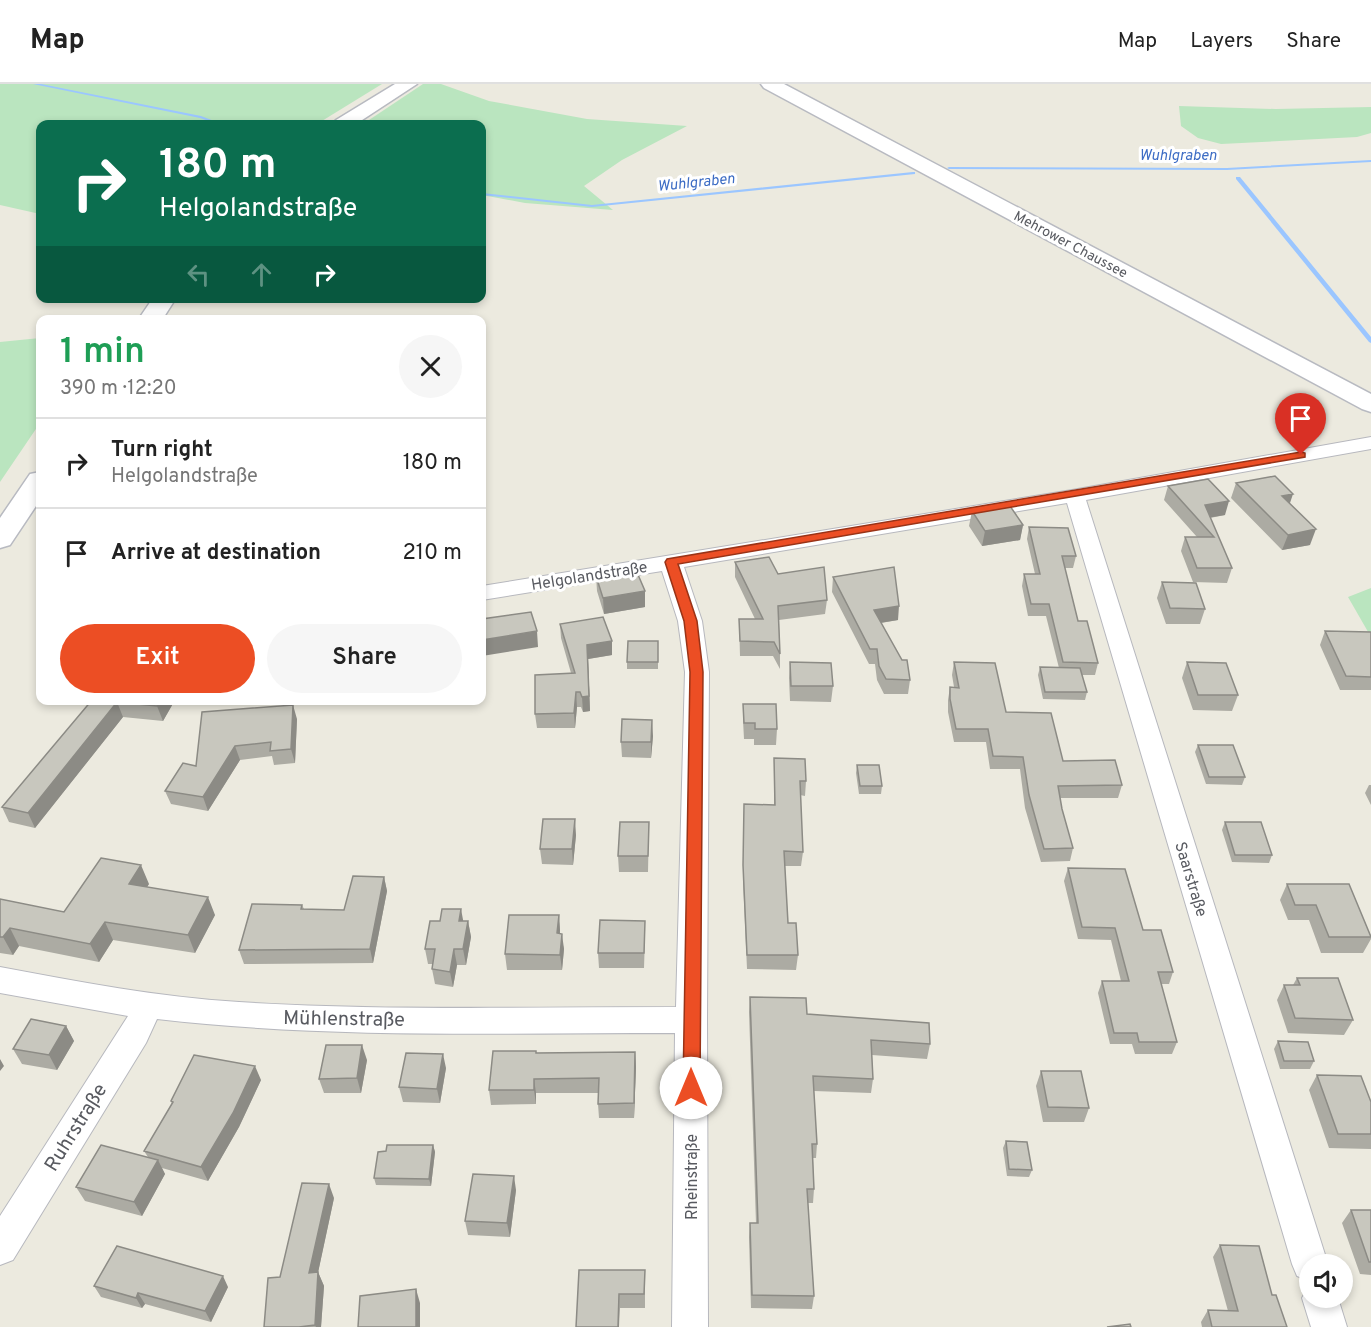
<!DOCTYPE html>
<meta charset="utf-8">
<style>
body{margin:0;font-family:Overpass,sans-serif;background:#f6f6f6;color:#222;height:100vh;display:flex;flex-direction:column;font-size:22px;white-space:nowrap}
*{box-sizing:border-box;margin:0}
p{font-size:20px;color:#767676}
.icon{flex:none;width:33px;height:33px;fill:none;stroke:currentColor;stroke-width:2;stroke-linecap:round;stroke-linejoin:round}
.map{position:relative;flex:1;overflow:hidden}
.drawer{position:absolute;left:36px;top:231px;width:450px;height:390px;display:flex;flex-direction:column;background:#fff;border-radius:12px;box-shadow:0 3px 9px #0003}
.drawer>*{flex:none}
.guide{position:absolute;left:36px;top:36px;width:450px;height:183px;border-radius:12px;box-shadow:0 3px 9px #0003;background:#0b6e4f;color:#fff;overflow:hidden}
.tools{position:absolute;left:1299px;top:1170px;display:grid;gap:12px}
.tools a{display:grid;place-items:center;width:54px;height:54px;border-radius:50%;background:#fff;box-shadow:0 3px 9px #0003;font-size:30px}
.pin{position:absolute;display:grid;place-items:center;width:51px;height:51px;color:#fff;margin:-62px -26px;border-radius:50% 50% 50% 0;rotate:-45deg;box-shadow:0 0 6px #0007}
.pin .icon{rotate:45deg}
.me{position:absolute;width:66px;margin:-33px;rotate:0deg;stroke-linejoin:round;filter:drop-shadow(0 0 4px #0008)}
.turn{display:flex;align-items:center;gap:21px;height:126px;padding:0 24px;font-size:27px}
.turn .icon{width:78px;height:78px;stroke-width:2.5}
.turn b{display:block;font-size:42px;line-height:51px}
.lanes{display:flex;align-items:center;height:57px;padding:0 24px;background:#0003;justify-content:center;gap:30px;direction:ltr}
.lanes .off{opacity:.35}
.round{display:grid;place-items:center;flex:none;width:63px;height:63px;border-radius:32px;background:#f6f6f6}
.overview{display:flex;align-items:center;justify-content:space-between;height:102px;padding:0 24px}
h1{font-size:36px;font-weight:600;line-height:45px;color:#1e9e55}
.button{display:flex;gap:12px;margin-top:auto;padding:12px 24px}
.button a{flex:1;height:69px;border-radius:36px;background:#ec4e24;color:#fff;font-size:24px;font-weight:600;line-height:69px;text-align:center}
.button a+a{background:#f6f6f6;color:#222}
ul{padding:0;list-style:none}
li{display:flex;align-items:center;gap:18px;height:90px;padding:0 24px;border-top:2px solid #e0e0e0}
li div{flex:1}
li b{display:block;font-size:22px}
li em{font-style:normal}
header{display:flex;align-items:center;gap:36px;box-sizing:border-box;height:84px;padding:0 30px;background:#fff;border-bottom:2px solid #e0e0e0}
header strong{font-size:28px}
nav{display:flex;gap:33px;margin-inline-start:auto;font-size:21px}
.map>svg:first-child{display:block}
.green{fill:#bae5bf}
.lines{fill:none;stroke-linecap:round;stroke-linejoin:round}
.stream{fill:#9bc6ff;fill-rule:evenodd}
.street-casing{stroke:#b7b8be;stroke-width:2}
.secondary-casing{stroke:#b8bac1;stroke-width:3}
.street{fill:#fff;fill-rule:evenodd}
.secondary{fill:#fff;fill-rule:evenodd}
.wall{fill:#acaba3}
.shaded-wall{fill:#8c8b85}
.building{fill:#c8c7be;stroke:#8c8b85;stroke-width:1.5}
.route{fill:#ec4e24;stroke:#993317;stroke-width:1.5}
.labels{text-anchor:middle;stroke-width:6;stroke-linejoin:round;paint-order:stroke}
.far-street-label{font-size:14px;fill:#585a60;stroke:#fff}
.far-water-label{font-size:15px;font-style:italic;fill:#3c6cc4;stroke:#fff}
.street-label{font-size:16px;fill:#585a60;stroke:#fff}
.near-street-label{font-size:20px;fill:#585a60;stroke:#fff}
</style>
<header>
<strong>Map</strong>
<nav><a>Map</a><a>Layers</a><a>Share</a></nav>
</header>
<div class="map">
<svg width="1371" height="1243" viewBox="0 0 1371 1243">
<rect width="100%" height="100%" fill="#eceadf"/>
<path class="green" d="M0 0H382L317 40H40V130L0 121Z
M423 0H441L489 17 587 35 687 42 622 76 584 102 613 126 525 119 482 111V40H363Z
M1179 22 1276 25 1371 23V49L1357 53 1221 60 1198 54 1181 42Z
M40 254V339L0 398V258Z
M1371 504V553L1348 513Z"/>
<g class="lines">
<path class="stream" d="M33 0H41L201 32 222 40H217L200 34Z
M1371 76V78L1227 86 949 85 947 84 949 83 1227 84Z
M913 88H915V90L592 123 482 111V109L592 121Z
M1236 93H1240L1371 253V259L1369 258 1236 95Z"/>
<g class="street-casing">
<path id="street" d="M1371 353V365L1086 416 1328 1180H1310V1197L1297 1192 1292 1180 1067 419 684 483 702 537 709 588 707 936 708 1243H672L675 949C503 949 329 955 157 935L146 959 13 1176 0 1181V1132L128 932 0 909V883C79 898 158 913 239 918 384 927 530 923 676 923L685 588 678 537 662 487 482 516V502L1072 406Z
M1310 1200V1214H1338L1347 1243H1311L1302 1214Z"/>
</g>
<g class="secondary-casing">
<path id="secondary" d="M395 0H417L356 40H333L336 36Z
M761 0H784L1371 310V328L1362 325 764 4Z
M153 214H176L162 236H138Z
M40 388V416L10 461 0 464V434L30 390Z"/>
</g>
<use href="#street" class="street"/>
<use href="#secondary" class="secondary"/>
</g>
<path class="wall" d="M1236 399 1290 420 1310 461 1282 466 1231 414Z
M1168 402 1225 431 1210 434 1232 484 1227 499 1193 498 1181 467 1185 453H1197L1164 416Z
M972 427 1023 441 1020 456 982 462 969 442Z
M1029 443 1076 472 1073 484H1065L1078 537 1098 579 1095 591H1082L1087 608 1085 616 1043 615 1038 591 1040 583 1059 584 1046 532H1028L1022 502 1024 490H1035L1027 455Z
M735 478 778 490 827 516 825 530 779 536 780 570V585L773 572H740L739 535H755L735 493Z
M596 492 645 507V523L604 530 597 507Z
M833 493 898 536 881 539 910 596 908 610H884L877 596 875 580H869L832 508Z
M1162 498 1205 525 1200 540H1166L1157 514Z
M560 540 612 571 588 575 590 627 583 628 581 623H577L575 644H537L535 630 571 589 561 554Z
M1325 547 1371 548V606H1340L1320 561Z
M658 557V585H627V578Z
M790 578 833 602 831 618 790 617 789 594Z
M954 578 1006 628 1063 677 1122 701 1118 714H1060L1062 725 1073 764 1070 777 1041 778 1025 724 1020 685H990L986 658H954L948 628V616L950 603H954L952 591Z
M1187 578 1238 611 1232 627 1193 626 1182 594Z
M92 616H175L163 637 123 633 35 744 9 738 2 723Z
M743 620 777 645 776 661H754V655H744L743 636Z
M202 628 297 635 295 679 274 681 272 672 240 676 208 727 171 720 165 707 196 682Z
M653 652 651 674 622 673 621 658Z
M1198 661 1245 693 1242 701 1206 700 1195 668Z
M774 674 806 697 805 712 800 711 803 768 801 782H785L788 839 798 871 796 886 747 885 743 796 744 735 774 721Z
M857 681 882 702 881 710H859L856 689Z
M1369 701H1371V721L1365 709Z
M649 738 648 788H619L618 772Z
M1225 738 1272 771 1269 779 1232 778 1222 746Z
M576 751 573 781 542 780 540 765Z
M1068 784 1143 846 1173 888 1169 900H1161L1177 958 1172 970H1135L1132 960H1110L1098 909 1102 897H1121L1111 856 1078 855 1064 797Z
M384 793 387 807 373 879 244 880 239 866 302 821 304 825 344 826Z
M149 800 147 803 215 831 195 869 113 856 99 878 19 862 13 871 0 869V815L64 828Z
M1287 800 1371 851V855L1363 869H1321L1309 836H1288L1280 816Z
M559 831 560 850 564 865 562 886H507L505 870Z
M463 837H468L471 853 466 881H457L453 903 435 900 432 885 433 880H428L425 865Z
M645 852 644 884H599L598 869Z
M1297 894 1353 936 1344 951 1288 949 1277 916 1284 901H1293Z
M750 913 807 930 930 960 927 975 872 971 873 995 871 1009 814 1007 817 1060 816 1074H813L814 1105 813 1119H808L814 1212 812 1225 751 1224 749 1153 750 1139H756L749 928Z
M66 942 74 957 57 986 22 980 13 965Z
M1278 957 1314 977 1310 985H1280L1274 965Z
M635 968 636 983 634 1034H599L598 1020 599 1009H536V1020L491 1021 489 1006 537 969Z
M367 976 361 1009H324L319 995Z
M446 984 440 1019 403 1018 399 1003Z
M1041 987 1089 1024 1084 1038H1043L1036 1002Z
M1317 991 1371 1018V1065L1329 1064 1309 1006Z
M261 996 239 1043 208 1097 162 1084 165 1090 142 1132 85 1117 76 1103 148 1073 144 1067 172 1020 171 1017Z
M1006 1057 1032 1086 1029 1093 1007 1092 1003 1064Z
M433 1061 435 1068 431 1102 376 1101 374 1094Z
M516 1106 510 1153 468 1151 465 1137Z
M334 1114 318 1188 324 1202 321 1243H264L280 1193Z
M1351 1126H1371V1191L1360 1190 1342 1139Z
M1220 1161 1272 1211 1287 1243H1202L1201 1238 1208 1226 1228 1227 1213 1173Z
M579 1186 645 1200V1224H620L619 1243H576Z
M94 1202 228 1203 211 1238 145 1220 142 1224 101 1213Z"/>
<path class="shaded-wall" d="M1293 410 1288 425 1282 412Z
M1229 417 1225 431 1201 435 1205 421Z
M1023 441 1020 456 982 462 985 447Z
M1316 445 1310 461 1282 466 1288 451Z
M645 507V523L604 530 603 514Z
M899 522 898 536 873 540 874 526Z
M537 547 538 563 482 572V556Z
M612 557V571L588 575 590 627 583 628 582 613 587 561Z
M576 608 577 623 575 644 574 629Z
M160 616H175L163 637 157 622Z
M117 618 123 633 35 744 28 729Z
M293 621 297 635 295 679 291 665Z
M652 636 653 652 651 674V658Z
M235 662 240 676 208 727 203 713Z
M575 735 576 751 573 781 572 765Z
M141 781 149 800 137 818 129 800Z
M384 793 387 807 373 879 370 865Z
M208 813 215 831 195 869 188 851Z
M461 825 464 841 459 837Z
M559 831 560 846 559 865 557 849Z
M468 837 471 853 466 881 463 865Z
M105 838 113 856 99 878 90 860Z
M10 844 19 862 13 871 3 853Z
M562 850 564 865 562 886 560 871Z
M454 865 457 881 453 903 450 888Z
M66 942 74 957 57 986 49 971Z
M362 961 367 976 361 1009 357 994Z
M635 968 636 983 634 1034V1019Z
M443 970 446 984 440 1019 437 1005Z
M0 975 4 982 0 987Z
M255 982 261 996 239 1043 208 1097 201 1083Z
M534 995 536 1009V1020L534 1006Z
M433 1061 435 1068 431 1102 429 1095Z
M158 1076 165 1090 142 1132 134 1118Z
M514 1092 516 1106 510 1153 507 1139Z
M329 1100 334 1114 315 1203 309 1189Z
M318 1188 324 1202 321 1243H316L315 1241Z
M223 1192 228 1203 211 1238 205 1227Z
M416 1205 420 1219V1243H416Z
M138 1209 145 1220 142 1224 136 1214Z
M619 1210V1243H618Z"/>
<path class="building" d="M1275 392 1293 410 1282 412 1316 445 1288 451 1236 399Z
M1208 395 1229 417 1205 421 1232 484H1197L1185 453H1214L1168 402Z
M1010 422 1023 441 985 447 972 427Z
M1029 443 1068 444 1076 472H1062L1078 537H1087L1098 579 1063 578 1049 520H1031L1024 490H1040Z
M769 473 778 490 824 483 827 516 778 522 780 570 774 558 740 557 739 535H763L735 478Z
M894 483 899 522 874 526 902 576H907L910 596 886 595 879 582 877 565H870L833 493Z
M636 486 645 507 603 514 596 492Z
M1162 498 1196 499 1205 525 1170 524Z
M531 528 537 547 482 556V535Z
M603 533 612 557 587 561 589 612 582 613 580 608H576L574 629 535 630V591L575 589 560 540Z
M1325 547 1371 548V593L1346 592Z
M628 557H658V578H627Z
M790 578 831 579 833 602H791Z
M954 578 995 579 1006 628 1051 629 1063 677 1115 676 1122 701 1058 702 1062 725 1073 764 1044 765 1029 711 1023 673 993 672 988 645H956L950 615V603L959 604Z
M1187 578 1226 579 1238 611H1198Z
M1040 583 1080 584 1087 608H1045Z
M92 616H160L157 622 117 618 28 729 2 723Z
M743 620H776L777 645H755V639H744Z
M293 621 291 665 270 667 271 658 235 662 203 713 165 707 183 679 196 682 202 628Z
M622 635 652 636 651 658H621Z
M1198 661H1233L1245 693H1209Z
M774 674 805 675 806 697H800L803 768 784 767 788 839H796L798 871H747L743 781 744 720 775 721Z
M857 681H879L882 702H860Z
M543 735H575L572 765H540Z
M620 738H649L648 772H618Z
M1225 738H1261L1272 771H1235Z
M101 774 141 781 129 800 208 813 188 851 105 838 90 860 10 844 3 853H0V815L64 828Z
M1068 784 1125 785 1143 846H1161L1173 888H1158L1177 958H1139L1137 949H1114L1102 897H1129L1115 844 1082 843Z
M353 792 384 793 370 865 239 866 252 820 302 821 301 825 344 826Z
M1287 800H1349L1371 853H1329L1316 821H1295Z
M442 825H461L459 837H468L463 865H454L450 888 432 885 435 865H425L430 837H440Z
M509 831H559L557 849 562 850 560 871 505 870Z
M600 836 645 837 644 869H598Z
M1297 894H1338L1353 936 1295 934 1284 901H1300Z
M750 913 806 914 807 930 929 939 930 960 871 956 873 995 813 992 817 1060H812L814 1105H807L814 1212 752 1211 750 1139H758Z
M31 935 66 942 49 971 13 965Z
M1278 957 1308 958 1314 977H1284Z
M326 961H362L357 994 319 995Z
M493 967H536V969L635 968 634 1019 598 1020 599 994 534 995V1006H489Z
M406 969 443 970 437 1005 399 1003Z
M194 971 255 982 233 1029 201 1083 144 1067 173 1018 171 1017Z
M1041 987H1081L1089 1024 1048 1023Z
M1317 991 1361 992 1371 1018V1050H1338Z
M1006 1057 1027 1058 1032 1086 1009 1085Z
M101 1061 158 1076 134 1118 76 1103Z
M387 1061H433L429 1095 374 1094 378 1068 386 1067Z
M473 1090 514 1092 507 1139 465 1137Z
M302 1099 329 1100 309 1189 318 1188 315 1241 299 1243H264L268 1194 280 1193Z
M1351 1126H1371V1178H1369Z
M1220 1161 1259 1162 1272 1211H1276L1287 1243H1212L1208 1226 1238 1227Z
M117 1162 223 1192 205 1227 138 1209 136 1214 94 1202Z
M579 1186H645L644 1210H619L618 1243H576Z
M416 1205V1243H358L360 1212Z
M1130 1240 1131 1243H1107Z"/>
<path class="route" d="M1301 368 1305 369V373L678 480 697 537 703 588 700 1004 698 1009 691 1011 685 1009 683 1004 690 588 684 537 665 478 667 475Z"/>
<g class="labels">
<g class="far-street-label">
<text transform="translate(1071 160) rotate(28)" y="5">Mehrower Chaussee</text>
</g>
<g class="far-water-label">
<text x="1178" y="76">Wuhlgraben</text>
<text transform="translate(696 98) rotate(-6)" y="5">Wuhlgraben</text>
</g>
<g class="street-label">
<text transform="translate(589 491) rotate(-9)" y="6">Helgolandstraße</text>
<text transform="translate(1192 795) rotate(73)" y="6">Saarstraße</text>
<text transform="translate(691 1093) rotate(-90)" y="6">Rheinstraße</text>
</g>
<g class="near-street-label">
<text transform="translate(344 934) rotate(1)" y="7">Mühlenstraße</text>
<text transform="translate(75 1043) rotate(-58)" y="7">Ruhrstraße</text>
</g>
</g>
</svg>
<div class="tools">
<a><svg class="icon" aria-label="sound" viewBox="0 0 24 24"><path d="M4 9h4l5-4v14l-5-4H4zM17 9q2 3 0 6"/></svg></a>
</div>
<div class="pin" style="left:1301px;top:371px;background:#d93025"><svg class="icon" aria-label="arrive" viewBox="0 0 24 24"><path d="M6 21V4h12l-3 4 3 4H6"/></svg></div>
<svg class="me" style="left:691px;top:1004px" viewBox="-20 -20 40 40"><circle r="19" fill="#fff"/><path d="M0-13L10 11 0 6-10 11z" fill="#ec4e24"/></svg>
<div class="guide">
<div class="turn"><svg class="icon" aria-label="right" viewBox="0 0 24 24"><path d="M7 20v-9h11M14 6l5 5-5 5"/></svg><div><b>180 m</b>Helgolandstraße</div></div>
<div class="lanes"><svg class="icon off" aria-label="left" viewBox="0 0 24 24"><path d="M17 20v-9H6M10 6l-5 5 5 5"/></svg><svg class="icon off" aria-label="ahead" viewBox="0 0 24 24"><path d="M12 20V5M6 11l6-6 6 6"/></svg><svg class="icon" aria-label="right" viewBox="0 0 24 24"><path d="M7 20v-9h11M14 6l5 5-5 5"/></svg></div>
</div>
<section class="drawer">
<div class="overview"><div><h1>1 min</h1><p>390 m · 12:20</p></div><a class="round"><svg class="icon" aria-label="close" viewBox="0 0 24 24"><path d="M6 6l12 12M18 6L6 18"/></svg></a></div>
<ul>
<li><svg class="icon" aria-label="right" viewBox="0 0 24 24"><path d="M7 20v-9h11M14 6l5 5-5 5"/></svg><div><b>Turn right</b><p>Helgolandstraße</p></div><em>180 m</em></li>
<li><svg class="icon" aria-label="arrive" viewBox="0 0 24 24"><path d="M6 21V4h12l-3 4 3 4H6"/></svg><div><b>Arrive at destination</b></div><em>210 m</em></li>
</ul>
<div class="button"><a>Exit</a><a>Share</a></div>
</section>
</div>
